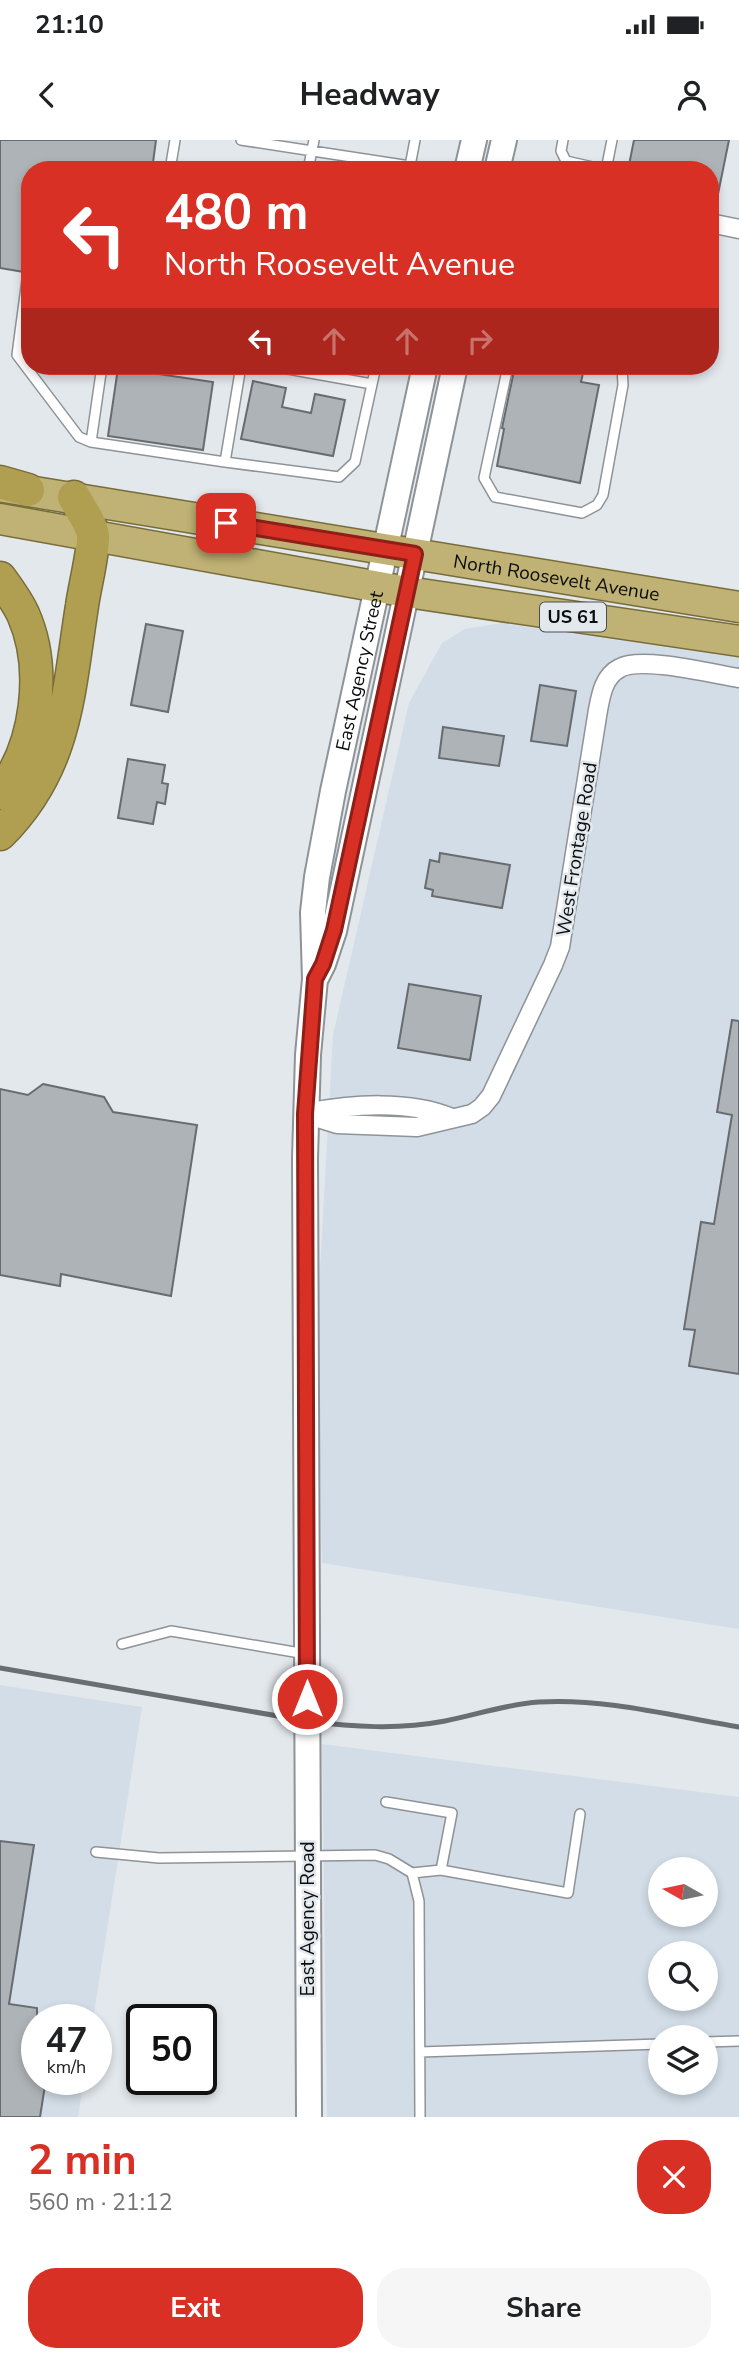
<!DOCTYPE html>
<meta charset="utf-8">
<style>
body{margin:0;font-family:"Nunito Sans",sans-serif;background:#f6f6f6;color:#202124;height:100vh;display:flex;flex-direction:column;font-size:26px;white-space:nowrap}
*{box-sizing:border-box;margin:0}
p{font-size:23px;color:#757577}
.icon{flex:none;width:38px;height:38px;fill:none;stroke:currentColor;stroke-width:2;stroke-linecap:round;stroke-linejoin:round}
.map{position:relative;height:1977px;overflow:hidden}
.sheet{display:flex;flex-direction:column;background:#fff;flex:1}
.sheet>*{flex:none}
.top-card{position:absolute;left:21px;top:21px;width:698px;height:214px;border-radius:28px;box-shadow:0 4px 10px #0003;background:#d93025;color:#fff;overflow:hidden}
.needle{width:46px;rotate:279deg}
.tools{position:absolute;left:648px;top:1717px;display:grid;gap:14px}
.tools a{display:grid;place-items:center;width:70px;height:70px;border-radius:50%;background:#fff;box-shadow:0 4px 10px #0003;font-size:35px}
.speed{position:absolute;left:21px;top:1864px;display:flex;gap:14px;font-size:35px;font-weight:700;text-align:center}
.speed>*{display:grid;place-content:center;width:91px;height:91px;border-radius:50%;background:#fff;box-shadow:0 4px 10px #0003;line-height:1}
.speed small{font-size:18px;font-weight:400}
.speed .limit{border:4px solid #111;border-radius:10px;background:#fff;color:#111}
.pin{position:absolute;display:grid;place-items:center;width:60px;height:60px;color:#fff;margin:-30px;border-radius:14px;box-shadow:0 4px 10px #0006}
.me{position:absolute;width:77px;margin:-38px;rotate:0deg;stroke-linejoin:round;filter:drop-shadow(0 0 5px #0008)}
.turn{display:flex;align-items:center;gap:24px;height:147px;padding:0 28px;font-size:32px}
.turn .icon{width:91px;height:91px;stroke-width:2.5}
.turn b{display:block;font-size:49px;line-height:60px}
.lanes{display:flex;align-items:center;height:66px;padding:0 28px;background:#0003;justify-content:center;gap:35px;direction:ltr}
.lanes .off{opacity:.35}
.round{display:grid;place-items:center;flex:none;width:74px;height:74px;border-radius:28px;background:#f6f6f6}
.overview{display:flex;align-items:center;justify-content:space-between;height:119px;padding:0 28px}
h1{font-size:42px;font-weight:700;line-height:52px;color:#d93025}
.button{display:flex;gap:14px;margin-top:auto;padding:14px 28px}
.button a{flex:1;height:80px;border-radius:28px;background:#d93025;color:#fff;font-size:28px;font-weight:700;line-height:80px;text-align:center}
.button a+a{background:#f6f6f6;color:#202124}
.status{display:flex;justify-content:space-between;align-items:center;height:49px;padding:0 35px;background:#fff;direction:ltr}
.status svg{height:19px;fill:currentColor}
header{display:flex;justify-content:space-between;align-items:center;height:91px;padding:0 28px;background:#fff;font-size:32px;font-weight:700}
.map>svg:first-child{display:block}
.built{fill:#d2dde7;fill-rule:evenodd}
.building{fill:#aeb3b7;stroke:#686c70;stroke-width:2}
.lines{fill:none;stroke-linecap:round;stroke-linejoin:round}
.service-casing{stroke:#8e9397;stroke-width:12}
.minor-casing{stroke:#8e9397;stroke-width:21}
.secondary-casing{stroke:#8e9397;stroke-width:28}
.trunk-casing{stroke:#776c3a;stroke-width:33}
.motorway-casing{stroke:#776c3a;stroke-width:35}
.service{stroke:#fff;stroke-width:9}
.minor{stroke:#fff;stroke-width:18}
.secondary{stroke:#fff;stroke-width:24}
.trunk{stroke:#c0b274;stroke-width:30}
.motorway{stroke:#b19f51;stroke-width:32}
.rail{stroke:#6b6e71;stroke-width:5}
.route-casing{stroke:#8d1f18;stroke-width:18}
.route{stroke:#d93025;stroke-width:12}
.labels{text-anchor:middle;stroke-width:5;stroke-linejoin:round;paint-order:stroke}
.shield{fill:#e3e8ed;stroke:#4c4e51;stroke-width:2}
.shield-label{font-size:18px;font-weight:bold;fill:#0b0c0e}
.street-label{font-size:19px;fill:#0b0c0e;stroke:#e3e8ed}
</style>
<div class="status"><b>21:10</b><svg viewBox="0 0 49 12"><path d="M0 12V9h3v3zM5 12V6h3v6zM10 12V3h3v9zM15 12V0h3v12zM26 1h20v11H26zM47 4h2v5h-2z"/></svg></div>
<header><svg class="icon" aria-label="back" viewBox="0 0 24 24"><path d="M15 5l-7 7 7 7"/></svg>Headway<svg class="icon" aria-label="person" viewBox="0 0 24 24"><circle cx="12" cy="8" r="4"/><path d="M4 21q1-7 8-7t8 7"/></svg></header>
<div class="map">
<svg width="739" height="1977" viewBox="0 0 739 1977">
<rect width="100%" height="100%" fill="#e3e8ed"/>
<path class="built" d="M502 483 739 518V1489L322 1423 317 1184 333 895 409 563 442 503 465 489Z
M0 1545 142 1567 93 1879 37 1880V1939H84L78 1977H0Z
M322 1604 739 1657V1977H327ZM660 1729H705V1774H660ZM660 1813H705V1858H660ZM660 1897H705V1942H660Z"/>
<path class="building" d="M0 0H156L152 30H30V133L0 128Z
M634 0H729L717 59H710V30H628Z
M515 226H548L583 233 581 242 599 245 580 343 497 326 504 289 502 288Z
M118 228 213 242 203 310 108 296Z
M253 241 286 248 282 267 311 273 315 254 345 260 333 316 241 299Z
M146 484 183 491 168 572 131 565Z
M540 545 576 551 567 606 531 601Z
M443 587 504 596 499 626 439 618Z
M128 619 165 625 162 643 168 644 165 664 157 662 153 684 118 678Z
M440 713 510 725 502 768 432 756 433 750 425 748 430 720 439 722Z
M409 844 481 856 470 920 398 908Z
M732 880 739 881V1234L689 1226 695 1190 684 1189 701 1082 714 1084 732 975 717 972Z
M43 944 104 957 113 972 197 985 171 1156 61 1134 60 1146 0 1135V949L28 955Z
M0 1701 34 1705 9 1864 37 1868V1939H46L40 1977H0Z"/>
<g class="lines">
<g class="service-casing">
<path id="service" d="M241 0 410 26 415 0
M563 0 561 11 566 21 606 30
M170 30 175 0
M308 30 314 0
M409 30 410 26 436 30
M606 30 612 0
M30 140H27L20 192 30 194
M20 192 17 215 79 297 91 302 225 322
M241 226 225 322 339 337 355 322 376 226
M271 226 372 244
M508 226 484 338 495 357 582 373 597 365 603 355 623 245 622 226
M91 302 102 226
M122 1504 171 1491 306 1514
M386 1662 452 1673 441 1730
M96 1712 159 1718 375 1715 389 1719 412 1733 419 1761 420 1977
M412 1733 441 1730 568 1753 580 1674
M705 1902 739 1901
M420 1912 660 1904"/>
</g>
<g class="minor-casing">
<path id="minor" d="M710 83 739 89
M307 973C351 964 410 960 452 978
M305 974 337 984 417 987 472 974 482 967 491 956 553 825 560 807 598 570C601 554 604 536 620 528 641 516 713 534 739 538"/>
</g>
<g class="secondary-casing">
<g id="secondary">
<path d="M467 30 474 0"/>
<path d="M497 30 504 0"/>
<path d="M317 836 323 824 334 791 455 226"/>
<path id="s1" d="M309 1977 305 1018 308 915 315 839 313 772 317 737 333 651 425 226"/>
</g>
</g>
<g class="trunk-casing">
<g id="trunk">
<path id="s2" d="M4 347 739 467"/>
<path d="M0 379 407 452 739 501"/>
</g>
</g>
<g class="motorway-casing">
<path id="motorway" d="M0 342 28 350
M0 438C8 449 17 461 23 474 47 528 38 607 0 653
M0 694C67 627 68 554 82 466 84 450 94 410 93 396 92 384 80 368 74 357"/>
</g>
<use href="#service" class="service"/>
<use href="#minor" class="minor"/>
<use href="#secondary" class="secondary"/>
<use href="#trunk" class="trunk"/>
<use href="#motorway" class="motorway"/>
<path class="rail" d="M0 1528 307 1581C353 1587 398 1590 445 1581 476 1575 507 1564 539 1562 605 1558 673 1576 739 1587"/>
</g>
<g class="lines">
<g class="route-casing">
<path id="route" d="M226 383 415 414 334 790 323 824 315 839 305 974 307 1559"/>
</g>
<use href="#route" class="route"/>
</g>
<g class="labels">
<rect class="shield" x="540" y="462.5" width="66" height="29" rx="5"/>
<g class="shield-label">
<text x="573" y="483">US 61</text>
</g>
<g class="street-label">
<text dy="7" stroke="none"><textPath href="#s2" startOffset="560">North Roosevelt Avenue</textPath></text>
<text dy="7" stroke="none"><textPath href="#s1" startOffset="1451">East Agency Street</textPath></text>
<text transform="translate(576 709) rotate(-81)" y="7">West Frontage Road</text>
<text transform="translate(307 1779) rotate(-90)" y="7">East Agency Road</text>
</g>
</g>
</svg>
<div class="tools">
<a><svg class="needle" viewBox="-14 -14 28 28"><path d="M0-13l5 13h-10z" fill="#e53935"/><path d="M0 13l5-13h-10z" fill="#757577"/></svg></a>
<a><svg class="icon" aria-label="search" viewBox="0 0 24 24"><circle cx="10" cy="10" r="6"/><path d="M15 15l6 6"/></svg></a>
<a><svg class="icon" aria-label="layers" viewBox="0 0 24 24"><path d="M12 4l9 5-9 5-9-5zM3 14l9 5 9-5"/></svg></a>
</div>
<div class="speed"><div>47<small>km/h</small></div><div class="limit">50</div></div>
<div class="pin" style="left:226px;top:383px;background:#d93025"><svg class="icon" aria-label="arrive" viewBox="0 0 24 24"><path d="M6 21V4h12l-3 4 3 4H6"/></svg></div>
<svg class="me" style="left:307px;top:1559px" viewBox="-20 -20 40 40"><circle r="17" fill="#d93025" stroke="#fff" stroke-width="3"/><path d="M0-11L8 9 0 5-8 9z" fill="#fff"/></svg>
<div class="top-card">
<div class="turn"><svg class="icon" aria-label="left" viewBox="0 0 24 24"><path d="M17 20v-9H6M10 6l-5 5 5 5"/></svg><div><b>480 m</b>North Roosevelt Avenue</div></div>
<div class="lanes"><svg class="icon" aria-label="left" viewBox="0 0 24 24"><path d="M17 20v-9H6M10 6l-5 5 5 5"/></svg><svg class="icon off" aria-label="ahead" viewBox="0 0 24 24"><path d="M12 20V5M6 11l6-6 6 6"/></svg><svg class="icon off" aria-label="ahead" viewBox="0 0 24 24"><path d="M12 20V5M6 11l6-6 6 6"/></svg><svg class="icon off" aria-label="right" viewBox="0 0 24 24"><path d="M7 20v-9h11M14 6l5 5-5 5"/></svg></div>
</div>
</div>
<section class="sheet">
<div class="overview"><div><h1>2 min</h1><p>560 m · 21:12</p></div><a class="round" style="background:#d93025;color:#fff"><svg class="icon" aria-label="close" viewBox="0 0 24 24"><path d="M6 6l12 12M18 6L6 18"/></svg></a></div>
<div class="button"><a>Exit</a><a>Share</a></div>
</section>
